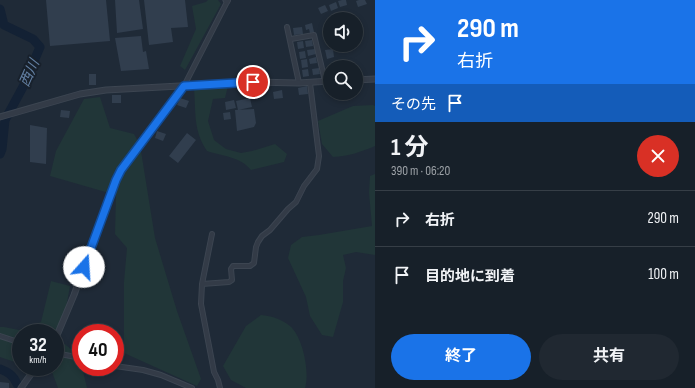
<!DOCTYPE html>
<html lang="ja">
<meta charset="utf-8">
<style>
body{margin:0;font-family:"Sofia Sans Condensed","Noto Sans JP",sans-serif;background:#202831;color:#f1f3f6;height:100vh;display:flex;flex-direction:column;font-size:15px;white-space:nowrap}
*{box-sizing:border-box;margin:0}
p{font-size:13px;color:#9ea3a8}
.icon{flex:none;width:22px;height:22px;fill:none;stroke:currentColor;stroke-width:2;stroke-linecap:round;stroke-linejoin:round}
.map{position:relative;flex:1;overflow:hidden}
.side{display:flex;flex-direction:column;background:#172029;width:320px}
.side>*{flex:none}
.banner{background:#1a73e8;color:#fff;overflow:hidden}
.buttons{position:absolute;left:323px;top:12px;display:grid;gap:8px}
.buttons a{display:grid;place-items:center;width:40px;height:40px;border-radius:50%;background:#172029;box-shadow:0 2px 6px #0003,0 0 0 1px #363e46;font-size:20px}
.speed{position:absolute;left:12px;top:324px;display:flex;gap:8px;font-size:20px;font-weight:700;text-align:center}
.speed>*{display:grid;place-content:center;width:52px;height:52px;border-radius:50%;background:#172029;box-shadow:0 2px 6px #0003,0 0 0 1px #363e46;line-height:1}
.speed small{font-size:10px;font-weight:400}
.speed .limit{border:6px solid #d22;background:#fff;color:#111}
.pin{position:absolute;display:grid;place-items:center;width:34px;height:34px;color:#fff;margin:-17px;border:2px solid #fff;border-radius:50%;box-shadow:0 1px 4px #0007}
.me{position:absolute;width:44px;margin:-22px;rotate:19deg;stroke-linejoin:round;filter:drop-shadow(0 0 3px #0008)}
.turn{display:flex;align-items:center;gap:14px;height:84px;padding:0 16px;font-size:18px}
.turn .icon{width:52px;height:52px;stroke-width:2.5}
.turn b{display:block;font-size:28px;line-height:34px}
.then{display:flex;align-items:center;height:38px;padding:0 16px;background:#0003;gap:8px;font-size:15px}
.round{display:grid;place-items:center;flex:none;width:42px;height:42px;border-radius:21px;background:#202831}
.headline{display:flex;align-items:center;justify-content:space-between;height:68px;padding:0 16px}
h1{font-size:24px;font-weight:700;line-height:30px}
.action{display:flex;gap:8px;margin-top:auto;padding:8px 16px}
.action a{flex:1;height:46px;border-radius:24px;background:#1a73e8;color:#fff;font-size:16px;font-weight:700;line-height:46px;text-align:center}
.action a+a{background:#202831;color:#f1f3f6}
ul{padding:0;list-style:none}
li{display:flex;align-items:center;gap:12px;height:56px;padding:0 16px;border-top:1px solid #363e46}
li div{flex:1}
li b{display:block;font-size:15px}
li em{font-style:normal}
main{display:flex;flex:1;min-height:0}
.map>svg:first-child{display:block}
.green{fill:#213638}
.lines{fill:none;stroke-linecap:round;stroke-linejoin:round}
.river{stroke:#132134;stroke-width:9}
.building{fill:#313e4e}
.minor-casing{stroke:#3c4551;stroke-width:6}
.tertiary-casing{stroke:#3c4551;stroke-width:7}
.minor{stroke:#333b47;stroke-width:4}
.tertiary{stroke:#333b47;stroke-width:5}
.route-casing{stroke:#114b97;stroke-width:10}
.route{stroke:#1a73e8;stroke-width:7}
.labels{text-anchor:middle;stroke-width:4;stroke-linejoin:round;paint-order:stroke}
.water-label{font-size:14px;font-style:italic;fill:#6481a4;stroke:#18212c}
</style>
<main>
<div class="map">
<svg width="375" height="388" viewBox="0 0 375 388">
<rect width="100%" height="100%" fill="#1f2a37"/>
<path class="green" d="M208 0H218L221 4 185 70 180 66 196 29 192 6 206 2Z
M228 86 225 98 213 99 208 121 214 140 226 149 241 153 252 151 275 144 287 154 284 162 251 170C241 157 222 156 207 151 193 130 196 112 194 88Z
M100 97 110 128 134 134 140 145 155 238 177 311 201 379 197 386 124 353V282L127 248 115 234 116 195 50 176 56 151 84 99Z
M373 105 375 106V146C361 152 349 156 333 157L322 144 318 121 353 106Z
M375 174V255L356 252 343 255 346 268 343 281V302L333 337 322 335 310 316 306 297 288 258 291 245 302 237 319 235 372 226 369 193 370 176Z
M51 281 70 286 60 340 80 357 81 367H82L87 388H58L52 372 33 367H55V333H21V364L0 357V327H4L19 330 41 322Z
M261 315C272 316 281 319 290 326 303 337 310 373 305 388H246L231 380 223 366 246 326Z"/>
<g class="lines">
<path class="river" d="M0 9 4 25 33 39 40 47 24 85 5 120 2 149 0 154
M0 369C8 372 13 375 17 384"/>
</g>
<path class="building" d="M46 0H106L110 41 50 46Z
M115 0H139L143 29 117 33Z
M144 0H185L188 27 171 28 173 42 149 45Z
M342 0H346L347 5 340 7 338 1Z
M359 0H365L367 4 358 7 356 1Z
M336 2 338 8 331 11 329 5Z
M325 5 328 11 321 14 318 8Z
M312 23 314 32 310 33 309 29 306 30 305 25Z
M302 27 303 34 294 35 293 28Z
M141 36 143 52 146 51 149 69 121 71 115 38Z
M312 40 313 46 306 47 305 41Z
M303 41 304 48 298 49 297 42Z
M315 49 316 54 308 56 307 50Z
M333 49 334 57 327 59 325 50Z
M305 51 306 58 300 59 299 52Z
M316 57 317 63 310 64 309 59Z
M307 59 308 67 302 68 301 60Z
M319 68 320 74 313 75 312 69Z
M308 69 309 76 303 77 302 70Z
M89 74H96V85H89Z
M307 86 308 94 299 95 298 88Z
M282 90 283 98 274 99 273 92Z
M112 95H121V103H112Z
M180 98 189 101 186 108 177 105Z
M250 98 252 107 238 110 236 101Z
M234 100 236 108 226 110 225 102Z
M254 109 256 123 254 127 237 131 235 110Z
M61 110 70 111 69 118 60 117Z
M230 112 231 119 224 120 223 113Z
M30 125 47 128 46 164 30 162Z
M157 131 166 134 163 141 155 138Z
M187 133 196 140 178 163 169 156Z
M0 382 9 383V388H0Z"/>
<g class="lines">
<g class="minor-casing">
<path id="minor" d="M287 27 299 83
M291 39 314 35 325 81
M184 86 228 0
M212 234 202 284 201 304 214 372 218 380 220 388
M202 284 229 282 232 280 231 269 233 266H250L254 263 256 247 258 242 262 236 270 230 288 209 296 202 304 186 317 169 319 156 310 83
M0 336 21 343
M55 353 81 358
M115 366 143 370 161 375 192 388"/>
</g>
<g class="tertiary-casing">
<path id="tertiary" d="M226 0 227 1
M356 80 375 79
M0 117 80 94 106 90 253 82 299 83 330 81
M55 340 74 295 116 180 121 170 184 86
M21 388 36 367"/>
</g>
<use href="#minor" class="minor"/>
<use href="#tertiary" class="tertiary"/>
</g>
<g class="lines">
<g class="route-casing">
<path id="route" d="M84 267 116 180 121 170 184 86 253 82"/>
</g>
<use href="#route" class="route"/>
</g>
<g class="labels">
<g class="water-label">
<text transform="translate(29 73) rotate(-66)" y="5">西川</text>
</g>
</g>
</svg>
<div class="buttons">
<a><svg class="icon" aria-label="sound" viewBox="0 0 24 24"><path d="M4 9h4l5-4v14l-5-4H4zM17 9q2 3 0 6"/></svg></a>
<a><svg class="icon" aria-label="search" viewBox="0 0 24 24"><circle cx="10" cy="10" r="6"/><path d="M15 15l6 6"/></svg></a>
</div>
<div class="speed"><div>32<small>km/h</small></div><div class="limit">40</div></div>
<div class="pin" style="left:253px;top:82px;background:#d93025"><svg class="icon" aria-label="arrive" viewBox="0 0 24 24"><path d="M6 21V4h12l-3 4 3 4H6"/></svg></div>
<svg class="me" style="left:84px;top:267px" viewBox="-20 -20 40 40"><circle r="19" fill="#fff"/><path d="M0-13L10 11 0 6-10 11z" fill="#1a73e8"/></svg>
</div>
<section class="side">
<div class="banner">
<div class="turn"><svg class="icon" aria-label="right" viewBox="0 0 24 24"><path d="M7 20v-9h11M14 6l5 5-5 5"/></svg><div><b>290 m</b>右折</div></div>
<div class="then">その先<svg class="icon" aria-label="arrive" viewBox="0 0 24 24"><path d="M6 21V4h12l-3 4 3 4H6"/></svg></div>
</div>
<div class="headline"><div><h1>1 分</h1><p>390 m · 06:20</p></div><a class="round" style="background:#d93025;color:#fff"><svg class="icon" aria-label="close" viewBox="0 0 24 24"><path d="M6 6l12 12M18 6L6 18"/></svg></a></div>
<ul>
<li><svg class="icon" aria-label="right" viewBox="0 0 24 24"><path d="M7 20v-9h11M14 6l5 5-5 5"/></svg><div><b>右折</b></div><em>290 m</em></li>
<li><svg class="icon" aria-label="arrive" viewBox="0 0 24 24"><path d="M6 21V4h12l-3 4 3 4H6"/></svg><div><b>目的地に到着</b></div><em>100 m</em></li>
</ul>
<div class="action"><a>終了</a><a>共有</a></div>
</section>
</main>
